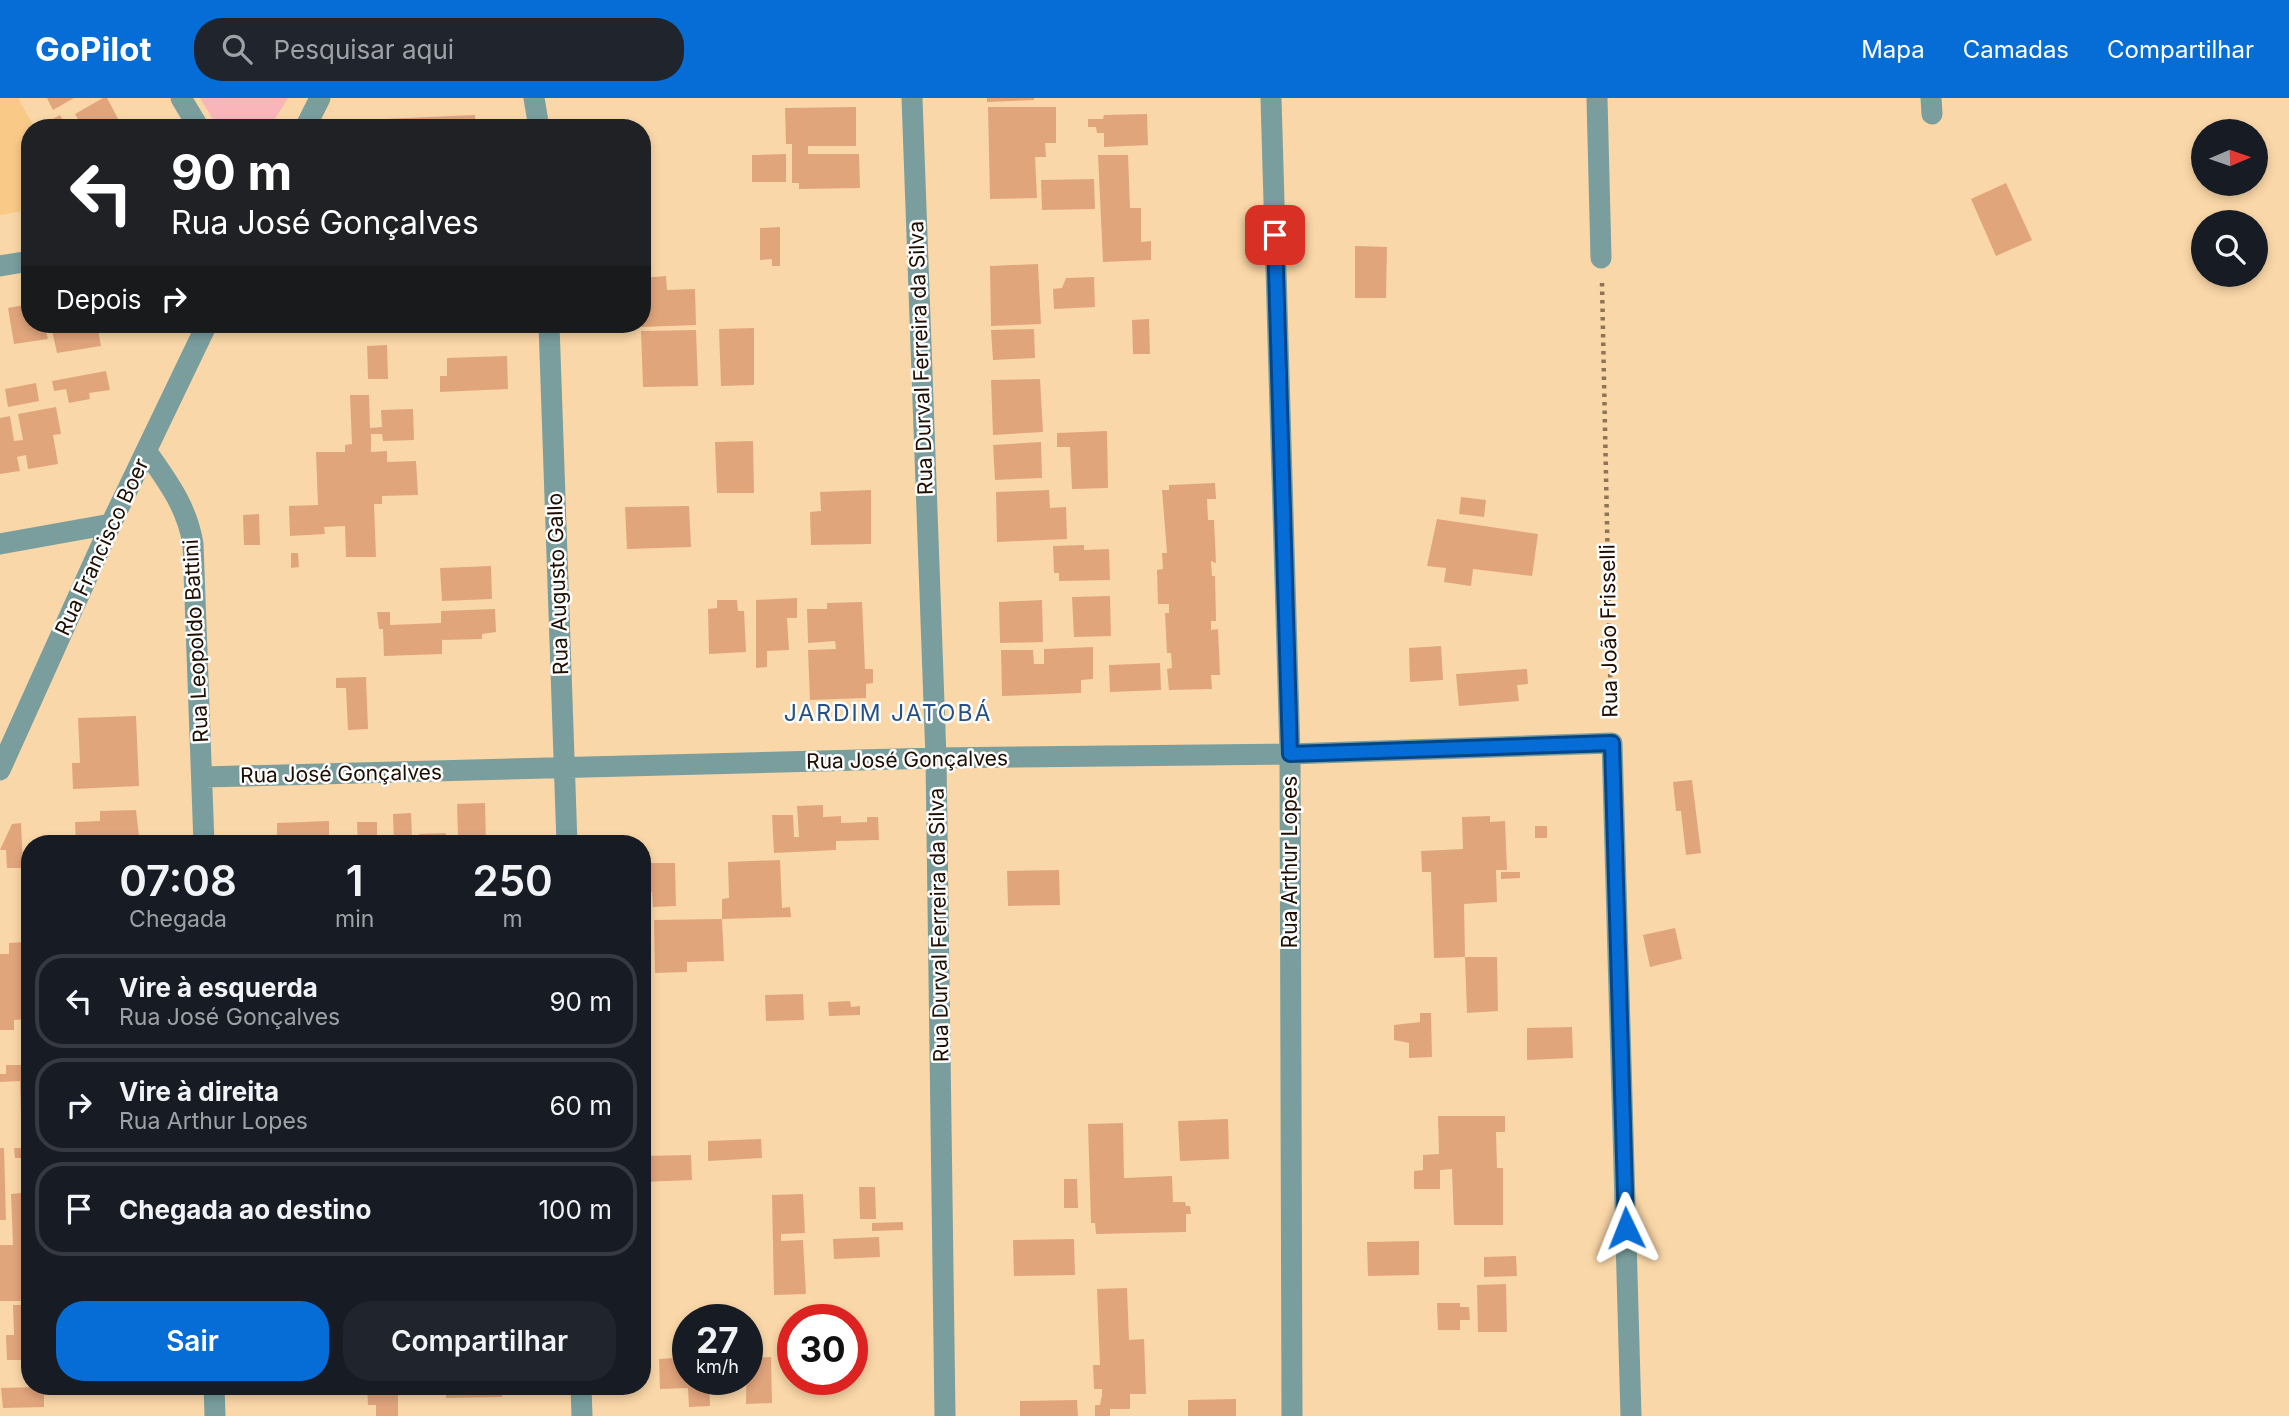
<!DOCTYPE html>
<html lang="pt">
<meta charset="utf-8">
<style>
body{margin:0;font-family:Inter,sans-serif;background:#20242c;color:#f1f3f6;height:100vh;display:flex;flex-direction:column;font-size:26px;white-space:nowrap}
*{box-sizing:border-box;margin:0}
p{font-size:23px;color:#9ea1a6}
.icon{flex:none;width:38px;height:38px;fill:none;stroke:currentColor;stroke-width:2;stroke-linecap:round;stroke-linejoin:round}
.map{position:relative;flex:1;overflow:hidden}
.side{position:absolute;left:21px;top:737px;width:630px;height:560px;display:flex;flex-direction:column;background:#171b24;border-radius:28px;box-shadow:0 4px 10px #0003}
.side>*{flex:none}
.top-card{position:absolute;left:21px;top:21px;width:630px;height:214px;border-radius:28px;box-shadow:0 4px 10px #0003;background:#202124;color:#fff;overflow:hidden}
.needle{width:46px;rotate:88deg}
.tools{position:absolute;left:2191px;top:21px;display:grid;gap:14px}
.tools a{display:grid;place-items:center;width:77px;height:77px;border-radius:50%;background:#171b24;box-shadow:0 4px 10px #0003;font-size:35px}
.speed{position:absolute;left:672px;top:1206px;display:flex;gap:14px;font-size:35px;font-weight:700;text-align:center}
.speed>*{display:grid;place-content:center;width:91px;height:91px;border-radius:50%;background:#171b24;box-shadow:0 4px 10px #0003;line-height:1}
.speed small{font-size:18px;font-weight:400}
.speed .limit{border:10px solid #d22;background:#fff;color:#111}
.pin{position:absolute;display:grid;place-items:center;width:60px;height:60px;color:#fff;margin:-30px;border-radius:14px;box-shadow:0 4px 10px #0006}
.me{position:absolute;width:77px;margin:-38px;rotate:358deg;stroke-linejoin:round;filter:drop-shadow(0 0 5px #0008)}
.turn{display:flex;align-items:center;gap:24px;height:147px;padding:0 35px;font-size:32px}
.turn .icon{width:91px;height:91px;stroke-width:2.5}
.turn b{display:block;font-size:49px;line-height:60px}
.then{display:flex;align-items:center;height:66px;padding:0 35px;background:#0003;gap:14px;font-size:26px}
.eta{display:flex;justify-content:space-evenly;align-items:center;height:119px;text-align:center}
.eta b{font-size:42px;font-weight:600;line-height:49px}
.button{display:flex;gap:14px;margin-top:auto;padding:14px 35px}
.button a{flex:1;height:80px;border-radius:28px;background:#056dd5;color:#fff;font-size:28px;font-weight:600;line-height:80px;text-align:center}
.button a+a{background:#20242c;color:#f1f3f6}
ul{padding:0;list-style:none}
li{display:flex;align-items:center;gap:21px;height:94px;margin:0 14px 10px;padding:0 21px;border:4px solid #363941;border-radius:28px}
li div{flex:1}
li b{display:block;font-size:26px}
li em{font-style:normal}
header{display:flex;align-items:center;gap:42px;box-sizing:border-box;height:98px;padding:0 35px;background:#056dd5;color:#fff}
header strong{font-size:33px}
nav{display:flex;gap:38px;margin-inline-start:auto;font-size:24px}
.search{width:490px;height:63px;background:#20242c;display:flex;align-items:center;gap:18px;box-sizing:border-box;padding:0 24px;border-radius:28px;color:#9ea1a6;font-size:26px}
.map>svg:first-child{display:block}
.built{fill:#f9ca87}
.green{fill:#f8b6ba}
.building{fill:#e1a57c}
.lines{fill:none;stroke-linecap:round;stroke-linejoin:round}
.path{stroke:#8d7456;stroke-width:4.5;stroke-dasharray:3.5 5;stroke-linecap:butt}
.street{stroke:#799e9d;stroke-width:21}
.route-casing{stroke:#03478a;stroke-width:18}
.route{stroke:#056dd5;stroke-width:12}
.labels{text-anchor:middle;stroke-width:5;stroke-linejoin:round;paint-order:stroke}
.street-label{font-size:21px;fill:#1d0e00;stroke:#fefefe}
.neighbourhood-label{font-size:23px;letter-spacing:2px;fill:#265085;stroke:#fefefe}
</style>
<header>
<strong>GoPilot</strong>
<div class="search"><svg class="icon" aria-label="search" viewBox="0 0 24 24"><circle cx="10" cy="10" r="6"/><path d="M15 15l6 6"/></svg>Pesquisar aqui</div>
<nav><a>Mapa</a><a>Camadas</a><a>Compartilhar</a></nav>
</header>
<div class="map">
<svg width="2289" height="1318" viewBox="0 0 2289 1318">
<rect width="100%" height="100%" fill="#fad7a8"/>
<path class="built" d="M0 0H18L35 30H30V112L0 117Z"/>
<path class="green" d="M200 0H288L273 24 261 30H224L214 23Z"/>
<path class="building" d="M47 0H74L53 12Z
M103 0H107L123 30H83L75 16Z
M987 0H1034V2L987 4Z
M856 9V48H808V56H859L860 90 799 91V85H792V46H786L785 10Z
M988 9H1056V45H1045L1046 59H1035L1037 100 990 101Z
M1147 16 1148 47 1104 49V35H1097L1096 29H1088V21H1103L1104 17Z
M60 17 65 27 44 30 42 27Z
M475 17V30H361V22Z
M786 56V84H752V57Z
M1098 57H1128L1130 110H1141V144L1151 143V162L1103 164Z
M1094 81 1095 111 1042 112 1041 82Z
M2006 85 2032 142 1996 158 1971 101Z
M780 129V168H772V161L760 162V130Z
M1355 148 1387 149 1386 200H1355Z
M1038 166 1041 226 991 228 990 168Z
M666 178 667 192 695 191 696 227 641 229 642 180Z
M1094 179 1095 209 1054 211 1053 191 1062 190 1066 180Z
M30 206V226H97L101 248 57 255 52 232 46 234 48 241 14 246 8 210Z
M1149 221 1150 256H1133L1132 222Z
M754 230V287L721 288 719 231Z
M1034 231 1035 260 993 262 991 232Z
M696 232 698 288 643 289 641 233Z
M387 247 388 281H368L367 248Z
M507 258 508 291 440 294V278H447V260Z
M106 273 110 292 89 295 90 301 69 305 66 291 54 293 52 283Z
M1040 281 1043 334 993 337 991 282Z
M36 285 39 303 8 309 5 291Z
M350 297H369L370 330 382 329 381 312 413 311 414 342 383 343 382 336H371V354L387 353V364L416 363 418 397 382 398V406H374L376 459H346L345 428 324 429 325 436 290 438 289 408 318 407 316 354H345V347L352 346Z
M56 309 61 336 53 337 58 366 28 371 26 357 17 359 20 373 0 376V320L10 318 14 343 23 342 18 316Z
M1107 333 1108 390 1072 391 1070 349H1057V335Z
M753 343 754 395H717L715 344Z
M1041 344 1042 380 995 382 993 347Z
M1215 385 1216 401H1207L1208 422H1214L1216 465 1211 463 1212 478H1215L1216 523H1211V532L1218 531 1220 577H1211L1212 591 1169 592 1167 571 1172 570 1171 555H1167L1165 515H1169V506H1158L1157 472 1163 471 1162 455H1167L1162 392H1169V387Z
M871 392V446L811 447 810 414 821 413 820 394Z
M1049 392 1050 410 1066 409 1067 441 997 444 996 394Z
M1461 399 1486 402 1484 419 1459 416Z
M689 408 691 449 627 451 625 409Z
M259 416 260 447H244L243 417Z
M1437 421 1538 436 1532 478 1473 471 1471 488 1444 484 1446 470 1427 468Z
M1084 447V452L1109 451 1110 482 1059 483V475H1054L1053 448Z
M291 455H298L299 469 291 470Z
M491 468 492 501 442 503 440 470Z
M1110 498 1111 538 1074 539 1072 499Z
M797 500V520H787L789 552 767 553V569L756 570V502Z
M717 502H737L738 513H744L746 554 709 556 708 511 717 510Z
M1042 502 1043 544 1000 545 999 504Z
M862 504 865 571H873V585L866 586V600L810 602 808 552 836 551 835 543 808 545 807 511H827V505Z
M495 511 496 534 482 536V541L442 542V556L384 558 383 531H379L377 514H390V527L441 525V513Z
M1441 548 1443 582 1410 584 1409 550Z
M1093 549V581L1081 582V595L1002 598 1001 552H1033L1034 566H1044V551Z
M1160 565 1161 592 1110 594 1109 567Z
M1527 571 1528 586 1517 587 1519 603 1459 608 1456 576Z
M366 579 368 631 348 632 346 590H336V580Z
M136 618 139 688 73 691 72 665H80L78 620Z
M1692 682 1701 755 1686 757 1681 713H1676L1673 684Z
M485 705 486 746H452V739H458L457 706Z
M823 707V719L841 718V725L867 724V719H878L879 742 836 743V752L774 755 772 717H793L794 739H799L797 708Z
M136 712 140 746H76L75 724 100 723V713Z
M411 715 412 740H419V736L446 735V746L394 745 393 716Z
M1490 718V724L1505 723 1507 772H1496L1497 804 1464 806 1465 859 1434 860 1431 774H1422L1421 753 1463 751 1462 719Z
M329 723V746H277V725Z
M357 724H377V746H358Z
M21 725 23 770H7L6 752H0L12 726Z
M1535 728H1547V740H1535Z
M780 762 782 810 790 809 791 819 722 821V801L729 800 728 764Z
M646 765H675L676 808 653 809 652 794H646Z
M1059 772 1060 807 1008 808 1007 773Z
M1501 774H1520V780L1501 781Z
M722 821 724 863 687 864V874L655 875 654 822Z
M1675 830 1682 861 1650 869 1643 837Z
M26 844 29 921 14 922V932H0V856H9V845Z
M1465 859H1497L1498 913 1467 915Z
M803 896 804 922 766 923 765 897Z
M850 903 851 909 860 908V917L829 918 828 904Z
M1420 915H1431L1432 959 1409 960V945L1394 942V927L1420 924Z
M1572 929 1573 960 1527 962V930Z
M6 967H30V1262H7L6 1237H14L13 1207H25V1203H0V1147H13L11 1096 22 1095 21 1060H15L14 1050H22L20 983 0 984V976H6Z
M1438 1018H1505V1034H1496L1497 1070H1503V1127H1454L1452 1071 1440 1072V1091H1414V1073L1423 1072V1057L1439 1056Z
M1228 1021 1229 1061 1180 1063 1178 1023Z
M1123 1025 1124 1080 1172 1078 1173 1104H1185L1186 1108H1190L1191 1116H1186V1134L1096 1136 1095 1125H1091L1088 1026Z
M761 1041 762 1060 708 1063V1043Z
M0 1050H4L6 1122H0Z
M691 1057 692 1082 642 1084V1058Z
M1064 1081H1077L1078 1110H1064Z
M859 1089H875L876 1121H860Z
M803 1096 805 1135 781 1136V1143L803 1142 806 1196 774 1197 772 1097Z
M903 1124V1132L872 1133V1125Z
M879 1139 880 1159 834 1161 833 1141Z
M1074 1141 1075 1177 1014 1178 1013 1142Z
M1419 1143V1177L1368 1178 1367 1144Z
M1516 1158 1517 1178 1484 1179V1159Z
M1506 1186 1507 1234H1478L1477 1187Z
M1127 1190 1129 1242 1144 1241 1146 1296H1130V1311H1110V1318H1095V1307H1100L1102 1297V1291H1094L1093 1267H1100L1097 1191Z
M1437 1205H1460V1209H1469L1470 1222H1460V1232H1438Z
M688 1259V1281H709L710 1308 689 1309 688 1290 660 1291 659 1261Z
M771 1259 772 1305 746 1306 747 1260Z
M73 1288V1296L44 1297V1309L3 1310 1 1290Z
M367 1288H398V1318H376V1307H368Z
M446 1288H502V1299L446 1300Z
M1236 1301V1318H1188V1302Z
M1077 1302 1078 1318H1020V1303Z"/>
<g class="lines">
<path class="path" d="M1602 185 1611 618"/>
<path class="street" d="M181 0 199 30
M534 0 539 30
M912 0 936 660 945 1318
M1271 0 1290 656 1292 1318
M1597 0 1601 160
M1931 0 1932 16
M305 30 320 0
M0 168 30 163
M549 226 567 746
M147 354C168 384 187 409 193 446L204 746
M0 446 111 426
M0 672 111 426 207 226
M203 679 936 660 1290 656 1612 645 1631 1318
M214 1288 215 1318
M581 1288 582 1318"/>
</g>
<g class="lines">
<g class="route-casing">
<path id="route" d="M1275 137 1290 656 1612 645 1626 1130"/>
</g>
<use href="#route" class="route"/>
</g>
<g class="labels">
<g class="street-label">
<text transform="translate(921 260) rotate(-92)" y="7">Rua Durval Ferreira da Silva</text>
<text transform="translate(102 449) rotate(-65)" y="7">Rua Francisco Boer</text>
<text transform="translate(558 486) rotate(-92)" y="7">Rua Augusto Gallo</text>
<text transform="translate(1609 533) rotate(-91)" y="7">Rua João Frisselli</text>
<text transform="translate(196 543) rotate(-93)" y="7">Rua Leopoldo Battini</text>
<text transform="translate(907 662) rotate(-1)" y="7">Rua José Gonçalves</text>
<text transform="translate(341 676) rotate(-1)" y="7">Rua José Gonçalves</text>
<text transform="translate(1290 764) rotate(-90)" y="7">Rua Arthur Lopes</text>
<text transform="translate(939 827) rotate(-91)" y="7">Rua Durval Ferreira da Silva</text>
</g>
<g class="neighbourhood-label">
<text x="888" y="623">JARDIM JATOBÁ</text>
</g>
</g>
</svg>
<div class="tools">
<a><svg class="needle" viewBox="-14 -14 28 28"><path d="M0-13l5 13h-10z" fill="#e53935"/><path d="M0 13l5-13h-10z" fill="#9ea1a6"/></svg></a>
<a><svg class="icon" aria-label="search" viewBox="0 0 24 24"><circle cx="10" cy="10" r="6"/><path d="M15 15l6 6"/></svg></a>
</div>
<div class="speed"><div>27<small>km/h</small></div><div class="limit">30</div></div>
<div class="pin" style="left:1275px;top:137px;background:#d93025"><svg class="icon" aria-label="arrive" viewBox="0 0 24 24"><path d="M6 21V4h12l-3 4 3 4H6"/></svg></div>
<svg class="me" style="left:1626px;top:1130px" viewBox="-20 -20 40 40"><path d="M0-17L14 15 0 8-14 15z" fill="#056dd5" stroke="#fff" stroke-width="4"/></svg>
<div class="top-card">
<div class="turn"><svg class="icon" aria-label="left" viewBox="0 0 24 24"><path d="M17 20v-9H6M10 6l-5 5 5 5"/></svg><div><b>90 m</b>Rua José Gonçalves</div></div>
<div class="then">Depois<svg class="icon" aria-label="right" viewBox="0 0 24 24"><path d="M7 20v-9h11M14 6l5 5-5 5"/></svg></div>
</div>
<section class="side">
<div class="eta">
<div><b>07:08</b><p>Chegada</p></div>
<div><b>1</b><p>min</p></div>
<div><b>250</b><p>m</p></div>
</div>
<ul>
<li><svg class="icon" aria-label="left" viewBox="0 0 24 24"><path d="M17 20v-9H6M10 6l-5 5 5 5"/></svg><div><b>Vire à esquerda</b><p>Rua José Gonçalves</p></div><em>90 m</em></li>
<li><svg class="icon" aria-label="right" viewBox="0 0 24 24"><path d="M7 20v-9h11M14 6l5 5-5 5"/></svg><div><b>Vire à direita</b><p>Rua Arthur Lopes</p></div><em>60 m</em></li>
<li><svg class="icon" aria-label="arrive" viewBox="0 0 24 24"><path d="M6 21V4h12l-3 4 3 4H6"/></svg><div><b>Chegada ao destino</b></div><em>100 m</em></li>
</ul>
<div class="button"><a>Sair</a><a>Compartilhar</a></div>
</section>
</div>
